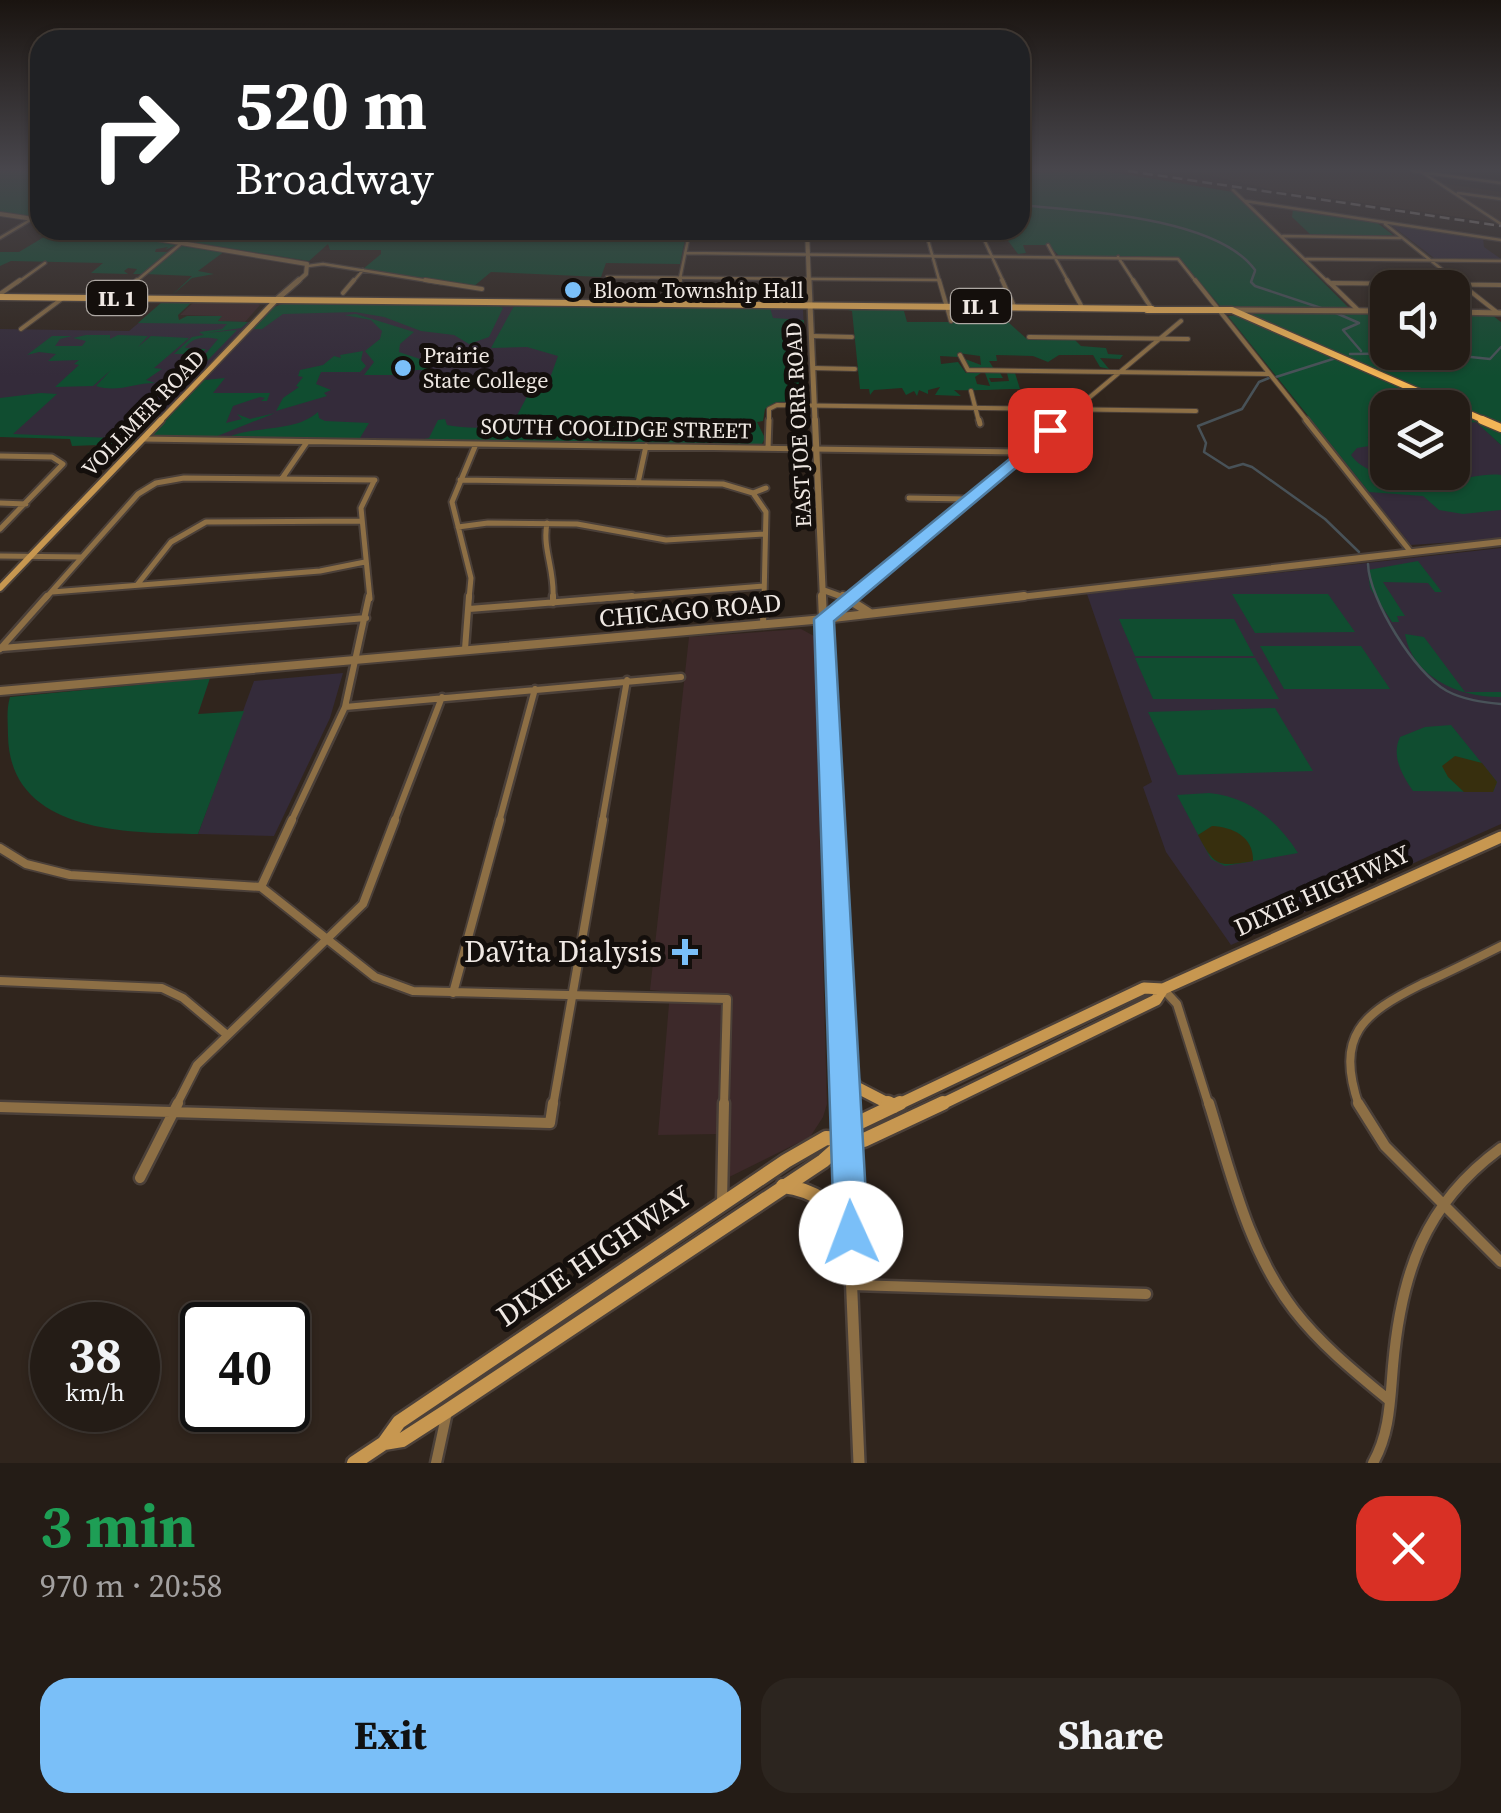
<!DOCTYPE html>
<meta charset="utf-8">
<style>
body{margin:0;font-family:"Source Serif 4",serif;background:#2c251f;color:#f1f3f6;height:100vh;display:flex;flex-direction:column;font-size:38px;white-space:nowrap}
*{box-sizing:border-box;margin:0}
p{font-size:32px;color:#a3a1a1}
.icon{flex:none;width:55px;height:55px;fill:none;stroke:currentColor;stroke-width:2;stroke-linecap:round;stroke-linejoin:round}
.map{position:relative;height:1463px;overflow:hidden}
.side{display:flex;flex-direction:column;background:#241c16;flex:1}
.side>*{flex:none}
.hud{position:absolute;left:30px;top:30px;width:1000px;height:210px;border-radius:30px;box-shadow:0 2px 8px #0004,0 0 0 2px #413a35;background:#202124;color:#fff;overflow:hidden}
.fabs{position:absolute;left:1370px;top:270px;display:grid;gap:20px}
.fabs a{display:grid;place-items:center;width:100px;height:100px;border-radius:20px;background:#241c16;box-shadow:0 2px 8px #0004,0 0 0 2px #413a35;font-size:50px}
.speed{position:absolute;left:30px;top:1302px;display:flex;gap:20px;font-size:50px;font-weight:700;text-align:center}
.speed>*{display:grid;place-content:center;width:130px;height:130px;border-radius:50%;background:#241c16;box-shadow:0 2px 8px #0004,0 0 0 2px #413a35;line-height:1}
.speed small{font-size:25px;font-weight:400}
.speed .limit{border:5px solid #111;border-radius:15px;background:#fff;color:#111}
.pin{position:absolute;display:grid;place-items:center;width:85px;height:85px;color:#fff;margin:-42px;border-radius:20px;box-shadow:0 5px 15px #0006}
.me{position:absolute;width:110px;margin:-55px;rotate:358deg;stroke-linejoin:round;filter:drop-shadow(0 0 8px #0008)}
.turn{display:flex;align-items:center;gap:35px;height:210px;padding:0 40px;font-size:45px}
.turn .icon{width:130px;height:130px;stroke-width:2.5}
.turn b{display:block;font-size:70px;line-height:85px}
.round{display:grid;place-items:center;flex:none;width:105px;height:105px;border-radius:30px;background:#2c251f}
.summary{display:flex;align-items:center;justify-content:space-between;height:170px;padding:0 40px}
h1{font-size:60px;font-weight:700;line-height:75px;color:#1e9e55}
.action{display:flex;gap:20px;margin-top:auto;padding:20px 40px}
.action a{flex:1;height:115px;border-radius:30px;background:#7abff8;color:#111;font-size:40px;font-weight:700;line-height:115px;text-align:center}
.action a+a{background:#2c251f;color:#f1f3f6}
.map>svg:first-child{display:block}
.commercial{fill:#3d292a}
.built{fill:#3c2c1f}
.education{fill:#342b3a}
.green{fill:#104d30}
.sand{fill:#372f0e}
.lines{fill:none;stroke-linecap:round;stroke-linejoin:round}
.stream{stroke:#485258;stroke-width:2.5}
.minor-far5-casing{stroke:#4b4039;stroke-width:5}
.minor-far4-casing{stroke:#4b4039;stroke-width:6}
.minor-far3-casing{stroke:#4b4039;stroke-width:9}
.minor-far2-casing{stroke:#4b4039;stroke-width:11}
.minor-far1-casing{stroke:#4b4039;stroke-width:12}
.minor-casing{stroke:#4b4039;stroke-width:15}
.tertiary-far5-casing{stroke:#4b4039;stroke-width:6}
.tertiary-far4-casing{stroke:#4b4039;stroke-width:8}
.tertiary-far3-casing{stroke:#4b4039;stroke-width:10}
.tertiary-far2-casing{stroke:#4b4039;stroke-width:12}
.tertiary-far1-casing{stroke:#4b4039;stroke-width:14}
.tertiary-casing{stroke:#4b4039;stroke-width:16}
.secondary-far3-casing{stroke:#4b4039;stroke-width:8}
.secondary-far2-casing{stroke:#4b4039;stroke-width:10}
.secondary-far1-casing{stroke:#4b4039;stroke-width:16}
.secondary-casing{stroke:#4b4039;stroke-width:19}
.primary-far1-casing{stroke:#4b4039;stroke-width:9}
.primary-casing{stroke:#4b4039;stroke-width:11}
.minor-far5{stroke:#8d6f45;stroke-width:2.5}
.minor-far4{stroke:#8d6f45;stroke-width:4}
.minor-far3{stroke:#8d6f45;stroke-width:5}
.minor-far2{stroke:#8d6f45;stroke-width:6}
.minor-far1{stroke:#8d6f45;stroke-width:8}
.minor{stroke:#8d6f45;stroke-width:10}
.tertiary-far5{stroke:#8d6f45;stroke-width:4}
.tertiary-far4{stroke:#8d6f45;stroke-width:5}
.tertiary-far3{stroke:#8d6f45;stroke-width:6}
.tertiary-far2{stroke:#8d6f45;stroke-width:8}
.tertiary-far1{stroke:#8d6f45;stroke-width:9}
.tertiary{stroke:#8d6f45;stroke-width:11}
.secondary-far3{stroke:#c79750;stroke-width:5}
.secondary-far2{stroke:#c79750;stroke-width:6}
.secondary-far1{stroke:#c79750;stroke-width:11}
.secondary{stroke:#c79750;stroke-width:14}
.primary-far1{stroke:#f4b657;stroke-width:6}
.primary{stroke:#f4b657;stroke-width:8}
.rail{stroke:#908781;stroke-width:2.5;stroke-dasharray:10 5;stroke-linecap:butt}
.route{fill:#7abff8;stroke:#4f7ca1;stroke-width:2.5}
.poi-dot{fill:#7abff8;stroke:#140f0c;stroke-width:4}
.labels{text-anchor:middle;stroke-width:10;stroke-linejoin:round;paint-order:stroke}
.far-poi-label{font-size:22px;fill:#efe8e3;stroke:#140f0c;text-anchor:start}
.shield{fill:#140f0c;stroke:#ada7a2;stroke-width:2.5}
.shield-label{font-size:22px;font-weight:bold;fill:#efe8e3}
.far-street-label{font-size:22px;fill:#efe8e3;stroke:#140f0c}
.street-label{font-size:25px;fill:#efe8e3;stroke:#140f0c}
.near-poi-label{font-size:30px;fill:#efe8e3;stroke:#140f0c;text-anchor:end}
.near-street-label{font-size:30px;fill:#efe8e3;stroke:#140f0c}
</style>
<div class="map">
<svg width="1501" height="1463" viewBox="0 0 1501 1463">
<rect width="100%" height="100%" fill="#30251d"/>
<path class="commercial" d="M193 303H256L260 305 245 322 218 321 221 316 180 315Z
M801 629 814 636 827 1104 823 1117 810 1137 715 1184 717 1134 658 1135 670 992 650 990 689 637Z"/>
<path class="built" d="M1191 171H1422L1440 183 1501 192V223L1273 190Z"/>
<path class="education" d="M1391 225 1483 238 1484 247 1501 259 1434 258Z
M280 304 803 309 807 405 753 404 747 446 0 437V329L129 331 141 321 262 322Z
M1476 421 1501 445V539L1411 545 1329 443 1387 435 1388 472H1452L1453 425Z
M1501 548V824L1231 945 1166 852 1143 787 1152 782 1087 594Z
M343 673 330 718 274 836 198 834 254 681Z"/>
<path class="green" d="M0 171H40V219L0 213Z
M1105 171 1233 192 1349 308 1221 307 1178 257 1059 256 1049 245H1023L1026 253 1018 254 1006 238 977 233 812 230H1020V173Z
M1293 209 1376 222 1393 235H1311L1292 217Z
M57 230H96L179 244 165 250 168 247 156 249 155 252H168L142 274H133L137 269 128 268 124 271 128 274 91 273 103 263 11 261 0 266V252H19L44 237 39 235Z
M115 230H341L340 234 344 230H687L680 264 606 263 601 277 491 272 473 287 363 269 381 254V250H330L328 244 309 261Z
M183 245 225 251 198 271 214 274 192 278 171 296 192 276 145 274Z
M162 302H192L178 315 179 320 187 316H222L218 321 248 322 241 328 206 333 237 330 178 391 172 385 189 374 218 339C204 337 194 336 185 348L206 349 182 373 197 354H174L192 337 204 335 199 332 222 329 227 324 138 323Z
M285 303 496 305 503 308 489 337 469 344 454 335 421 331 384 317 355 312 283 314 262 329H253L274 307Z
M514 306 770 308 773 318 804 320 802 373 806 401 776 402 765 409 763 421 757 422 765 438 761 446 427 441 424 439 429 438 438 420 445 419 447 425C469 429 489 429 513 423L531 389H546L558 356 527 347 491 348Z
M897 309 904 311 907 322H1008L1027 339 1075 340 1081 346 1106 348 1108 354 1123 355 1120 359 1100 358 1109 369 1100 367 1093 355H1059L1048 362 1033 356 996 355 997 361H989L994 369 968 368 965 359 981 365 980 356 958 353V357L940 356 941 364 958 362 966 373H981L975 377 977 384 990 386 985 373H1000L1003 378H989L991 382 1009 381 1007 373H1015L1020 389C993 389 980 391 954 390L961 396 935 395 940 387 928 390V394L919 390 917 396 914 391 906 395 902 388 874 390 870 395 869 389H860L852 311 848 310Z
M1260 313H1387L1388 352H1452L1453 314 1492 315 1501 322V445L1476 422 1453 425 1452 408H1388L1387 435 1367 438H1387V443L1357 448 1351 455C1369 481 1408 473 1435 473L1404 478C1429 494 1471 471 1501 475V510L1463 514 1439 510 1423 496 1369 492 1228 316Z
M356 314 414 332 400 344 399 352 429 362 430 372C415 367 405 373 392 372L393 375H364L374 362 365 351 380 339 382 331 371 320 344 315Z
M86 335H110V339L118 335 148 336 138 347 151 336 189 338 154 368 162 369 146 380 155 383C133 383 118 393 96 386L111 370 93 386 55 387 79 365 74 364 79 360 48 361 56 354 39 352 27 355 52 336H72L60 339 55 346H82L86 341 73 338Z
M363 351 361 360 366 366 360 372H321L316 384 331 390 324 393 327 396 276 411 283 398 299 387 296 386 303 377 298 376 300 370 323 365 334 356 341 358 340 355Z
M225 378 213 393H270L267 401H261L265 398 260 397 233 406 226 423 242 419 237 414 250 419 275 413 210 439 150 436 204 380Z
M41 393 57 394 13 434 137 439C120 456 106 455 87 454L99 445 72 446 70 439 0 437V398Z
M318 412 319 418 325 421 369 423 360 438 353 440 226 438C254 425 295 433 318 412Z
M1418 561 1442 592H1435L1428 583 1383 582 1405 616H1397L1399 622H1392L1370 588 1368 570Z
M1232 594H1328L1355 632 1255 633Z
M1119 619H1234L1254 656H1135Z
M1405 634 1424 637 1465 692H1501V697C1460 698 1412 677 1405 634Z
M1260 646H1361L1390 689H1284Z
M1135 658H1255L1279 699H1153Z
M210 678 198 714 244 711 198 834C126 833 10 833 8 736 8 723 6 710 10 697Z
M1275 708 1313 771 1178 775 1148 712Z
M1451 725 1497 782 1493 792 1413 791C1402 775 1391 756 1400 737L1425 727Z
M1209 793C1249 797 1277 820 1298 853L1225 866 1211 859 1177 795Z"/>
<path class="sand" d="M1455 756 1482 763 1497 782 1493 792H1464L1448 777 1442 766Z
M1212 826C1233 827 1254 837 1253 861 1218 867 1215 867 1198 835Z"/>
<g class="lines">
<path class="stream" d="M1020 205C1082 211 1217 217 1255 270
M1255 271 1251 282 1255 286 1324 309
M1336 313 1359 323 1343 330 1361 351
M1350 354 1432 353 1490 359 1501 347
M1276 377 1336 358
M1269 378 1259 382 1242 409 1198 426 1206 443 1204 452 1229 468 1243 464 1252 467 1325 519 1359 552
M1368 564C1369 599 1415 674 1447 691 1464 700 1482 702 1501 704"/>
<g class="minor-far5-casing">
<path id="minor-far5" d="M1412 171 1501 183
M1420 171 1501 224
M1233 190 1329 283
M1458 193 1501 199
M1245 201 1501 240
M1385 224 1459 283
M690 231 982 235 1004 283
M926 233 940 283
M1283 236 1400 238
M0 238 32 219
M1048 245 1069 283
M686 253 1178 259 1197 283
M1118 257 1135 283
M1306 259 1501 261
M308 266 323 264 441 283
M607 277 939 280
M17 283 45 263
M134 283 183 242
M352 283 363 270
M679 283 690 230"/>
</g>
<g class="minor-far4-casing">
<path id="minor-far4" d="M425 280 482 289
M939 280 951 321
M1002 280 1015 308
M1067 280 1083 309
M1133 280 1152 309
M1195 280 1308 422
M1327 280 1359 311
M1456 280 1498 313
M1332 283 1501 285
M343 293 354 280
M0 294 20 280
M115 298 137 280
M675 304 680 280
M21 329 63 298
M812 336 852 337
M1029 337 1188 339
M960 355 968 370 1269 374
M813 368 855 369
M971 391 979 422
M769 422V409L777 405 1196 411
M1060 422 1181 321"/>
</g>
<g class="minor-far3-casing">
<path id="minor-far3" d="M979 420 980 424
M1306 420 1410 551
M143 439 1088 453
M768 448 769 420
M0 456 52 457 63 464 0 529
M283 477 307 442
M460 480 723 484 753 493 766 512 764 599
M638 483 646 446
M753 493 766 488
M909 498 967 499
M0 503 26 504
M547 523C542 549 555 569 553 599
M458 527 488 523 577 524 666 540 764 534
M0 556 81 557
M137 585 171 542 206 522 361 521
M52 592 320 571 365 562
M45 599 138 494 156 483 184 478 375 480
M370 599 361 508 374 481
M469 599 471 578 452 502 476 444
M600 599 764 586
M848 599 1063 420"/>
</g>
<g class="minor-far2-casing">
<path id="minor-far2" d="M553 603V596
M469 609 632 596
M825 618 851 596
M763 624 764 596
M2 648 366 618
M0 649 47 596
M465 649 469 596
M345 707 681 677
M291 822 345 707 369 596
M394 822 442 697
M499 822 535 689
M602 822 627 680"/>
</g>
<g class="minor-far1-casing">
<path id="minor-far1" d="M0 848 26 864 70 875 261 887 375 977 413 991 727 999 724 1106
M261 887 292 820
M0 981 162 988 183 998 226 1034
M1164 990 1177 1004 1209 1106
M453 993 500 820
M176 1106 197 1065 363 904 395 820
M553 1106 603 820
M1359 1106C1335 1035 1362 1014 1422 984 1449 972 1475 959 1501 946"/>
</g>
<g class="minor-casing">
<path id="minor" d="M1209 1103C1231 1174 1248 1250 1294 1310 1321 1345 1356 1373 1390 1401
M1358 1103 1385 1146 1501 1262
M0 1107 550 1123 553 1103
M140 1178 178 1103
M722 1202 724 1103
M853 1285 1146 1294
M436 1463 447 1412
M1373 1463C1390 1433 1390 1400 1393 1366 1401 1274 1424 1204 1501 1148"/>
</g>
<g class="tertiary-far5-casing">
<path id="tertiary-far5" d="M0 214 40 220
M103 230 307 264 306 274 296 283
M807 230 809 283"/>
</g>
<g class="tertiary-far4-casing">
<path id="tertiary-far4" d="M809 280 815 422
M276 300 299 280
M1232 310 1388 311
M1452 312 1501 313"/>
</g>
<g class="tertiary-far3-casing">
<path id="tertiary-far3" d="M815 420 823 599
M823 590 848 599
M1002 599 1501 542"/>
</g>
<g class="tertiary-far2-casing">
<path id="tertiary-far2" d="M822 596 832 822
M843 596 870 613
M0 691 824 619 1024 596"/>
</g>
<g class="tertiary-far1-casing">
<path id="tertiary-far1" d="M832 820 844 1106"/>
</g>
<g class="tertiary-casing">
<path id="tertiary" d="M844 1103 859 1463"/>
</g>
<g class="secondary-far3-casing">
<path id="secondary-far3" d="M159 422 276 300"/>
</g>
<g class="secondary-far2-casing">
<path id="secondary-far2" d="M0 588 161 420"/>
</g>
<g class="secondary-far1-casing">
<path id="secondary-far1" d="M844 1066 856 1087 893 1106
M895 1106 1144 988 1163 989 1501 837
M938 1106 1156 1000 1163 989"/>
</g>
<g class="secondary-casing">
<path id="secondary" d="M888 1103 894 1106
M783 1186C816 1190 834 1205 851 1233
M384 1443 402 1440 447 1411 823 1161 841 1145 854 1125 900 1103
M354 1463 384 1443 399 1422 786 1161 826 1138 864 1140 943 1103"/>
</g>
<g class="primary-far1-casing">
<path id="primary-far1" d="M0 297 1152 309
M1147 310H1232L1488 422"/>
</g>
<g class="primary-casing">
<path id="primary" d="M1482 420 1501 428"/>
</g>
<use href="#minor-far5" class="minor-far5"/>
<use href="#minor-far4" class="minor-far4"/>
<use href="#minor-far3" class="minor-far3"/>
<use href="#minor-far2" class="minor-far2"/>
<use href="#minor-far1" class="minor-far1"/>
<use href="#minor" class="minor"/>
<use href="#tertiary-far5" class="tertiary-far5"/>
<use href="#tertiary-far4" class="tertiary-far4"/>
<use href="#tertiary-far3" class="tertiary-far3"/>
<use href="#tertiary-far2" class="tertiary-far2"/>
<use href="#tertiary-far1" class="tertiary-far1"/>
<use href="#tertiary" class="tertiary"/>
<use href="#secondary-far3" class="secondary-far3"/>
<use href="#secondary-far2" class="secondary-far2"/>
<use href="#secondary-far1" class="secondary-far1"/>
<use href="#secondary" class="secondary"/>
<use href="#primary-far1" class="primary-far1"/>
<use href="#primary" class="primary"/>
<path class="rail" d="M1128 171 1501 226"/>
</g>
<linearGradient id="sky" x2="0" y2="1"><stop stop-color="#1a1410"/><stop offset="0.45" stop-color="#48464c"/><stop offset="1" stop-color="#48464c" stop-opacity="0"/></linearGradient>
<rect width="1501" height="376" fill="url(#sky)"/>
<path class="route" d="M1050 426 1056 427V434L834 621 868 1233 863 1245 851 1250 839 1245 834 1233 814 619Z"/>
<g class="poi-dot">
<circle cx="573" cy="290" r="10"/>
<circle cx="403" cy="368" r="10"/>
<path d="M680 937h10v10h10v10h-10v10h-10v-10h-10v-10h10z"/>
</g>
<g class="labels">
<g class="far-poi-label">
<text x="593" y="298">Bloom Township Hall</text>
<text x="423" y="363">Prairie<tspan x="423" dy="25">State College</tspan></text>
</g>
<g class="shield">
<rect x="87" y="281" width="60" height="34" rx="8"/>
<rect x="951" y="289" width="60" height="34" rx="8"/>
</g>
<g class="shield-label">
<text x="117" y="306">IL 1</text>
<text x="981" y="314">IL 1</text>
</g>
<g class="far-street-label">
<text transform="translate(143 413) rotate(-46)" y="8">VOLLMER ROAD</text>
<text transform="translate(798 425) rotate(-93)" y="8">EAST JOE ORR ROAD</text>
<text transform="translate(616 428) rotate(1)" y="8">SOUTH COOLIDGE STREET</text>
</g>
<g class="street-label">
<text transform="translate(690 610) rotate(-5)" y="9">CHICAGO ROAD</text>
<text transform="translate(1322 890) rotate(-24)" y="9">DIXIE HIGHWAY</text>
</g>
<g class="near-poi-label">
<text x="662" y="962">DaVita Dialysis</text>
</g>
<g class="near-street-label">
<text transform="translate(594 1256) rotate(-34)" y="10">DIXIE HIGHWAY</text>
</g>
</g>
</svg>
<div class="fabs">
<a><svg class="icon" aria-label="sound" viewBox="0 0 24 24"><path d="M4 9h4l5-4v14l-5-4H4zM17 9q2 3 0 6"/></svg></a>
<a><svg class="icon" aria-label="layers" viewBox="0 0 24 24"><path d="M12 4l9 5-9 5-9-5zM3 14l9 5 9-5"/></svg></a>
</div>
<div class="speed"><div>38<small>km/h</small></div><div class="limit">40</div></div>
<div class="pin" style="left:1050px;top:430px;background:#d93025"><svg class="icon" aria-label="arrive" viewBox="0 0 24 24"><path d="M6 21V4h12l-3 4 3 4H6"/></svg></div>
<svg class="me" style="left:851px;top:1233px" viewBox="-20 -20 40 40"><circle r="19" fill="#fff"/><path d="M0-13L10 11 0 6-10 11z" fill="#7abff8"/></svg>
<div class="hud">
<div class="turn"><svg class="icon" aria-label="right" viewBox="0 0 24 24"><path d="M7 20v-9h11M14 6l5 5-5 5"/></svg><div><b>520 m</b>Broadway</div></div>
</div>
</div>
<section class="side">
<div class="summary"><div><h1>3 min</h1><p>970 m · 20:58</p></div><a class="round" style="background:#d93025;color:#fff"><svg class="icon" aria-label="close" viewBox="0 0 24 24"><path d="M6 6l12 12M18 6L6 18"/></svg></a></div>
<div class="action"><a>Exit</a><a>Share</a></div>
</section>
